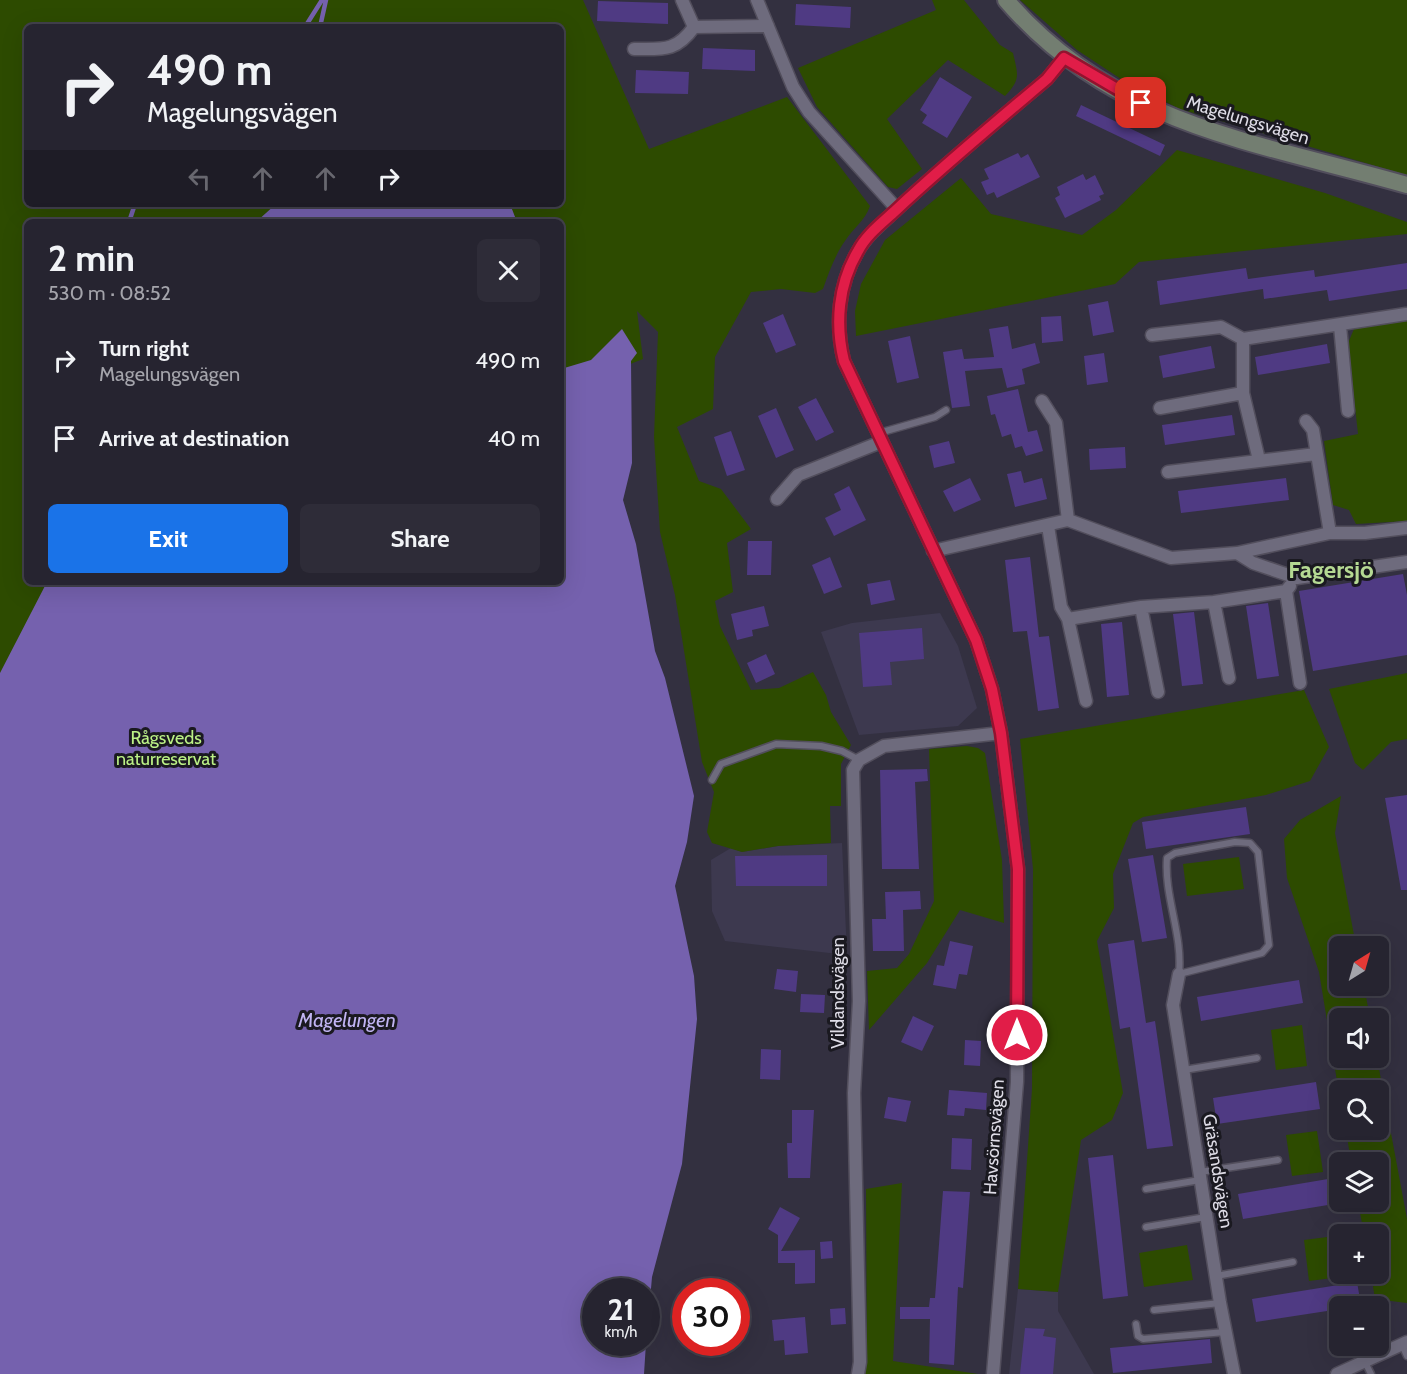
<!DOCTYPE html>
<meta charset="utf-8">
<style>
body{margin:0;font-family:Cabin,sans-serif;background:#2e2c38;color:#f1f3f6;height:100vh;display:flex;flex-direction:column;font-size:22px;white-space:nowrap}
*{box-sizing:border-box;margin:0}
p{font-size:20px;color:#a4a4ab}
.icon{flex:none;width:33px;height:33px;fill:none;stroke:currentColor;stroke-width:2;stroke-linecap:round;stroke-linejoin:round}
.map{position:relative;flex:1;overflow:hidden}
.details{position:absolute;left:24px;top:219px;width:540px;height:366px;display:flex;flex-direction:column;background:#262430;border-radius:9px;box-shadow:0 6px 24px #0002,0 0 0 2px #42414c}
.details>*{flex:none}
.guide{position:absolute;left:24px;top:24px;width:540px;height:183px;border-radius:9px;box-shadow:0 6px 24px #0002,0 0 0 2px #42414c;background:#262430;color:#f1f3f6;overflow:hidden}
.needle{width:39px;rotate:37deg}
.buttons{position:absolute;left:1329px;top:936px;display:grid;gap:12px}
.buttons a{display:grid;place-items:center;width:60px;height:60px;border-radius:9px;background:#262430;box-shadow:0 6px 24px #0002,0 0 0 2px #42414c;font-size:30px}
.speed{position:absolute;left:582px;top:1278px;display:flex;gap:12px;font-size:30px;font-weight:700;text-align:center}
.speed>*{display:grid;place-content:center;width:78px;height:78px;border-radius:50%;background:#262430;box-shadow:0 6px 24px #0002,0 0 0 2px #42414c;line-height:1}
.speed small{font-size:15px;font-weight:400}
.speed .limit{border:9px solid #d22;background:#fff;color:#111}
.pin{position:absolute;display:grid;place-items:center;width:51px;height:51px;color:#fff;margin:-26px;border-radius:12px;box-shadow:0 3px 9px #0006}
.me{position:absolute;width:66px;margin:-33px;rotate:0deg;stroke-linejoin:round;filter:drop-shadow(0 0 4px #0008)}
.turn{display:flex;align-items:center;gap:21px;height:126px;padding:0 24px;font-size:27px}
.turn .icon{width:78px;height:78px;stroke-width:2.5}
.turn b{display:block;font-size:42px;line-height:51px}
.lanes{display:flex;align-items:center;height:57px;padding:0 24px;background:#0003;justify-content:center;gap:30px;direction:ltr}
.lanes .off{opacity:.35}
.round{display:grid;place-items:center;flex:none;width:63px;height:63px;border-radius:9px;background:#2e2c38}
.headline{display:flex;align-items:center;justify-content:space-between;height:102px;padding:0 24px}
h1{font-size:36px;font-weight:700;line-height:45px}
.action{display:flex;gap:12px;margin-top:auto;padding:12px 24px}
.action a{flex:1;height:69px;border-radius:9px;background:#1a73e8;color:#fff;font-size:24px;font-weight:700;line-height:69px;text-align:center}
.action a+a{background:#2e2c38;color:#f1f3f6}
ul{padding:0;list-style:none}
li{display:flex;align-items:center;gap:18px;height:78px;padding:0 24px}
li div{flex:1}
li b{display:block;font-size:22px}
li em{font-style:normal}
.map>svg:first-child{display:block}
.built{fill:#3d394f}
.green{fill:#2d4b00;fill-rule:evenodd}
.water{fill:#7561ae}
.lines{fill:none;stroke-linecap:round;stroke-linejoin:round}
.stream{stroke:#7561ae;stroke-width:4.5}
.building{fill:#4f3a83}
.service-casing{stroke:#524e5c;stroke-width:9}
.minor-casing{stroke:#524e5c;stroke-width:15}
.secondary-casing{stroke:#524e5c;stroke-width:20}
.service{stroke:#6e6b7d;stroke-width:6}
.minor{stroke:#6e6b7d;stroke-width:12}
.secondary{stroke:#737e71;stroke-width:16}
.route-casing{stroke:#92132f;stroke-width:15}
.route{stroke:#e11d48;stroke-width:10}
.labels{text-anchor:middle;stroke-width:6;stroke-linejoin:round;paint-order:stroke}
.street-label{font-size:18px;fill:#dedce6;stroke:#1a1920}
.park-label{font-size:18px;fill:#bcf286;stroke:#1a1920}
.water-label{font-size:20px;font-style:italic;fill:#c1b4f3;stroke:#1a1920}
.district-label{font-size:24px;font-weight:bold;fill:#b5d993;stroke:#1a1920}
</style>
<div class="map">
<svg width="1407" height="1374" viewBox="0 0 1407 1374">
<rect width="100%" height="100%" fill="#333040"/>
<path class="built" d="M940 613 958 646 977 708 958 726 859 735 821 632 852 623Z
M842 843 847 955 725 941 712 911 711 860 731 848 742 852 778 846Z
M1018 1289 1058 1292V1311L1094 1374H1009Z"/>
<path class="green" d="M0 0H583L649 149 787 97 870 206C865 221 853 228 845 241 835 255 829 272 823 289L815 293 781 289 751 292 715 357 713 409 677 427 699 481 721 489 751 529 727 543 733 592 715 601 720 626 751 690 779 688 813 672 826 695 831 712 851 745 841 764V806H830L831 843 778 846 742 852 712 843 707 832 714 792 702 762 675 595 660 532 654 437 658 332 637 311 643 359 561 391V222H27V582H336L0 1048ZM27 27H561V204H27Z
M932 0H964L1000 45 1013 53C1018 75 1021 79 1005 96L948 60 887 119 922 169 897 189 888 187 817 107 798 68 936 10Z
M1020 0H1407V175L1180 109 1127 83 1077 50Z
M1177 150 1325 193 1407 222V234L1139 262 1115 284 856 336 855 311 861 284 885 240 961 178 991 214 1082 235 1116 210Z
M1407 318V521L1356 524 1349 510 1333 505 1324 441 1358 434 1348 343 1354 329Z
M1407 673V739L1391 742 1363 770 1355 763 1329 689Z
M1304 690 1329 747 1310 781 1266 795 1143 817 1133 823 1113 874 1114 908 1097 941 1123 1093 1112 1120 1081 1140 1058 1292 1018 1289 1032 1089 1033 869 1020 739Z
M967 746 978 748 985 753 1002 860 1004 923 960 910 927 963 869 1030 867 971 897 968 909 954 934 901 929 749Z
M1341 796 1335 833 1356 946H1340V986H1364L1370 1018H1340V1058H1377L1407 1219V1303L1375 1299 1371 1274H1378V1234H1364L1358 1202H1378V1162H1351L1346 1130H1378V1090H1340L1339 1093 1319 972 1287 878 1284 839 1300 820Z
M1239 857 1244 889 1187 896 1183 864Z
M1302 1025 1307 1066 1276 1070 1271 1030Z
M1317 1131 1323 1172 1292 1176 1286 1135Z
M902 1183 893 1361 978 1374H865L867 1359 866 1189Z
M1335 1236 1340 1277 1309 1281 1304 1240Z
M1187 1245 1193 1280 1144 1287 1139 1253Z"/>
<path class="water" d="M276 204H510L517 222H256Z
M622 329 637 353 631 361 632 463 623 500 636 544 655 651 665 678 694 796 687 842 675 886 694 976 697 1019 682 1164 652 1277 647 1335 646 1292H596V1342L646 1343 644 1374H0V673L47 582H561V369L591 360Z"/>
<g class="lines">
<path class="stream" d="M305 27 322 0
M320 27 326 0
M129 222 135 204"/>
</g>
<path class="building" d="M598 1 668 3V24L597 21Z
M796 4 851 7 850 28 795 25Z
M703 48 755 50V71L702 69Z
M636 70 689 72 688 94 635 93Z
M940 77 972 97 947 138 922 123 927 115 920 110Z
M1081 105 1165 145 1160 156 1076 116Z
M1018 153 1021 158 1028 154 1040 177 997 198 994 192 987 195 981 182 989 179 984 169Z
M1083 174 1086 180 1095 175 1104 194 1099 196 1101 200 1065 218 1055 198 1060 195 1057 187Z
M1407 263V289L1329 301 1327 290 1264 299 1263 289 1160 305 1157 281 1246 268 1248 279 1314 270 1315 277Z
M1108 301 1114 332 1093 336 1088 305Z
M783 314 796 345 776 353 763 323Z
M1061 316 1063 341 1042 343 1041 317Z
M1008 326 1012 349 1035 343 1040 363 1022 369 1025 384 1007 388 1002 368 965 371 970 406 952 408 943 352 962 349 964 359 994 357 989 329Z
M910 336 919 378 897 383 888 341Z
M1327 344 1330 363 1258 375 1255 357Z
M1211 346 1215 368 1163 378 1159 356Z
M1104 353 1108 382 1087 385 1084 356Z
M1018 389 1028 432 1037 430 1043 451 1026 456 1022 446 1015 448 1011 434 1002 437 995 414 991 415 987 396Z
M816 398 834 432 816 441 798 407Z
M776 408 794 450 776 458 758 416Z
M1232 415 1235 435 1165 445 1162 425Z
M731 431 745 470 727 476 714 437Z
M949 441 955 463 934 468 929 446Z
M1125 447 1126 468 1090 470 1089 449Z
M1021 471 1024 483 1042 478 1047 499 1015 507 1007 474Z
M970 478 981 500 954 512 943 491Z
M1286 478 1289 500 1181 513 1178 491Z
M849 486 866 520 834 536 825 518 841 510 834 494Z
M748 541H772L771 575H747Z
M830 557 842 587 824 594 812 565Z
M1030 557 1039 637 1049 636 1059 708 1038 711 1027 631 1013 632 1005 560Z
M1403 574 1407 595V655L1313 671 1299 591Z
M890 580 895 600 871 605 867 584Z
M1268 603 1279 676 1257 679 1246 606Z
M764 606 769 626 752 630 753 636 737 640 731 614Z
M1194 612 1203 684 1182 686 1173 614Z
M1122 622 1129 695 1107 697 1101 624Z
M922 628 924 659 890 662 892 685 863 687 859 633Z
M766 654 775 674 756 683 747 663Z
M927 769 928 781 915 782 919 869H882L880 770Z
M1407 795V890H1401L1385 798Z
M1246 807 1250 834 1146 849 1142 822Z
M827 855V886H736L735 856Z
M1153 855 1167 938 1142 942 1128 859Z
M920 891 921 909 903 910 904 951H873L872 919H886L885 892Z
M1134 940 1146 1023 1155 1021 1173 1146 1147 1149 1130 1027 1120 1029 1108 944Z
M950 941 973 946 967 975 959 974 956 989 933 985 937 965 944 966Z
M777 969 798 971 796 992 774 989Z
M1299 980 1303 1003 1201 1021 1197 997Z
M801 994 825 995 824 1013 800 1012Z
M913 1016 934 1026 922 1051 901 1042Z
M965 1040 981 1041 980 1066 964 1065Z
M761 1049 781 1050 780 1080 760 1079Z
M1316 1082 1320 1109 1217 1124 1213 1098Z
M949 1090 987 1093 986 1110 965 1108 964 1116 947 1115Z
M888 1097 911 1101 906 1122 884 1118Z
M792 1110H814L810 1178H788L787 1143H792Z
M952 1138 972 1139 971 1170 951 1169Z
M1113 1155 1128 1296 1103 1299 1088 1158Z
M1340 1177V1203L1243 1219 1238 1194Z
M943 1191 970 1192 963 1288 958 1287 954 1365 929 1363 930 1319H900V1307H929L930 1298H935Z
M780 1207 800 1218 781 1251 815 1250V1283L795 1284V1263H778V1235L768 1229Z
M832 1241 833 1258 821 1259 820 1242Z
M1357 1282 1361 1305 1340 1306V1309L1256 1322 1252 1299Z
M845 1308 846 1324 831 1325 830 1309Z
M805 1317 808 1353 785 1355 784 1340 774 1341 772 1320Z
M1025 1328 1045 1329 1043 1336 1056 1338 1053 1374H1020Z
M1210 1339 1212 1363 1113 1373 1110 1348Z"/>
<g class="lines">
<g class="service-casing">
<path id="service" d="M879 433 935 417 946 410
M712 780 721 764 776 744 821 746 842 751 859 760
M1235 842 1250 843 1258 852 1269 945 1262 953 1179 974C1183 934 1164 897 1167 858L1175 853Z
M1184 1070 1257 1058
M1200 1172 1278 1160
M1146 1189 1200 1180
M1146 1227 1206 1217
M1216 1276 1293 1262
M1154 1310 1220 1303
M1136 1324 1138 1336 1143 1339 1225 1332
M1402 1345 1407 1356
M1365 1362 1371 1374"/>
</g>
<g class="minor-casing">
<path id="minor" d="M682 0 694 27
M757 0 793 87 809 112 897 209
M634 49C663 49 676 52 694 27L768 26
M1340 326 1348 411
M1152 335 1221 327 1243 339V393L1259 460
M1243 339 1406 314
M1042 401 1056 423 1068 520
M1160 408 1243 393
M1306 421 1313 430 1330 533
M1168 472 1316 454
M777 499 798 475 881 442
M1048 526 1061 607 1068 619 1086 701
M933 551 1068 520 1171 558 1237 553 1330 533H1365L1407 528
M1237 553 1253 563 1297 578 1407 562
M1290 586 1286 591 1300 683
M1068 619 1141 607
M1229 678 1214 602 1286 591
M1158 692 1141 607 1214 602
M1179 974 1173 1005 1220 1303 1234 1374
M858 1374 860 1362 854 1093 859 1001 853 770 859 760 884 746 1001 733
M993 1374 1017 1082 1018 869 1001 733 992 689 976 640 844 361C835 324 838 285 858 251 867 235 882 223 895 211 944 165 996 122 1047 79L1064 58
M1337 1374 1407 1342"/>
</g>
<g class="secondary-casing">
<path id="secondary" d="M1006 0C1114 126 1257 142 1407 185"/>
</g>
<use href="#service" class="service"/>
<use href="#minor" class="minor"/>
<use href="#secondary" class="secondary"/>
</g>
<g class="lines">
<g class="route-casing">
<path id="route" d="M1017 1035 1018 869 1001 733 992 689 976 640 844 361C835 324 838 285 858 251 866 235 882 223 895 211 944 165 996 122 1047 79L1064 58 1141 103"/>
</g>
<use href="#route" class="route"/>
</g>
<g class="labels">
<g class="street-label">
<text transform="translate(1248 120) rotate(17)" y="6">Magelungsvägen</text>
<text transform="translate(838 993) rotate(-90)" y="6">Vildandsvägen</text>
<text transform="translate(994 1137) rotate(-86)" y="6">Havsörnsvägen</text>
<text transform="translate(1218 1171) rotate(81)" y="6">Gräsandsvägen</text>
</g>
<g class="park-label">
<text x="166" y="744">Rågsveds<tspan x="166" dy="21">naturreservat</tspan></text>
</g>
<g class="water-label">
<text x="347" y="1027">Magelungen</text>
</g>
<g class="district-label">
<text x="1331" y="578">Fagersjö</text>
</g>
</g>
</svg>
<div class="buttons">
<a><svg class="needle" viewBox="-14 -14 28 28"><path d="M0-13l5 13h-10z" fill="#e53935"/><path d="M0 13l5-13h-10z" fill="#a4a4ab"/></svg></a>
<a><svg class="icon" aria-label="sound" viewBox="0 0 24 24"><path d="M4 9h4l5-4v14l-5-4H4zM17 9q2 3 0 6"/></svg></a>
<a><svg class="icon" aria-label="search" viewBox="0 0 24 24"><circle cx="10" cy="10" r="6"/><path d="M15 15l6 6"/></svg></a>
<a><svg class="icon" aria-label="layers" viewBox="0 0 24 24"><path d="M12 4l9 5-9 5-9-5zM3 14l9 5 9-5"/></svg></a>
<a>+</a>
<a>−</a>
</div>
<div class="speed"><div>21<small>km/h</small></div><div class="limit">30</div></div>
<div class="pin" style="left:1141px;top:103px;background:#d93025"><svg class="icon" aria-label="arrive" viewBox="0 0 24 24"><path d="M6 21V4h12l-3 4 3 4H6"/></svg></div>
<svg class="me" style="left:1017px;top:1035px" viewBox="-20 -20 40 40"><circle r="17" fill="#e11d48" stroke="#fff" stroke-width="3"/><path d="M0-11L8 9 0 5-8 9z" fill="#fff"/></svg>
<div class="guide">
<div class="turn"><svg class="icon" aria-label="right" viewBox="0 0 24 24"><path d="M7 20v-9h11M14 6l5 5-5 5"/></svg><div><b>490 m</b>Magelungsvägen</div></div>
<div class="lanes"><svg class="icon off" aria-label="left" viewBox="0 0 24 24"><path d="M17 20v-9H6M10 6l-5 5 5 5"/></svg><svg class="icon off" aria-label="ahead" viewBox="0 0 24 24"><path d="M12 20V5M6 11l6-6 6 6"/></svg><svg class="icon off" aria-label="ahead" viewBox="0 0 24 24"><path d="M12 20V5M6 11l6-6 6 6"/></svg><svg class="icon" aria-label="right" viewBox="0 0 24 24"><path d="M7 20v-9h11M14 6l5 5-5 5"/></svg></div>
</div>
<section class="details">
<div class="headline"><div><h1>2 min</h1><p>530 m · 08:52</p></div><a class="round"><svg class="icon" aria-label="close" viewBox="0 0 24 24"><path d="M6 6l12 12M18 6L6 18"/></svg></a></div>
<ul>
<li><svg class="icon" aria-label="right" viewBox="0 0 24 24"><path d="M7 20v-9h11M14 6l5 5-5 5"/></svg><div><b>Turn right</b><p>Magelungsvägen</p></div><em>490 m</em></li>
<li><svg class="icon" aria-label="arrive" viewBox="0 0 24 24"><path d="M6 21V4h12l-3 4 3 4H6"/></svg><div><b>Arrive at destination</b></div><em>40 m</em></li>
</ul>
<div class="action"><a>Exit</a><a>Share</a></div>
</section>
</div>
